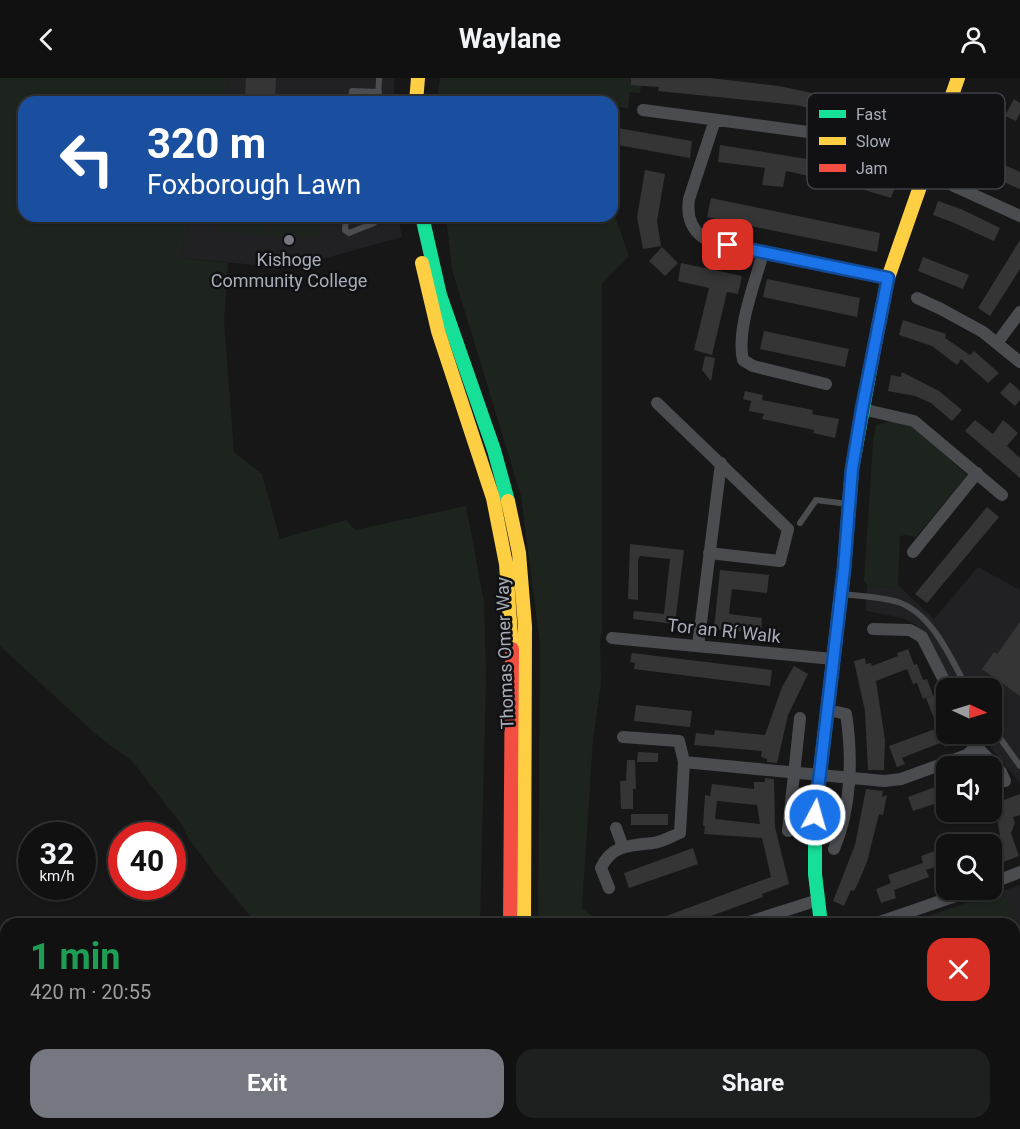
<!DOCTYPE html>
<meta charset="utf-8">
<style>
body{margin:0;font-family:Roboto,sans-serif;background:#1e1f1f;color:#f1f3f6;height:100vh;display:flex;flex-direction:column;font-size:22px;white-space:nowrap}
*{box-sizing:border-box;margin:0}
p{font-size:20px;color:#9c9d9f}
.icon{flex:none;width:33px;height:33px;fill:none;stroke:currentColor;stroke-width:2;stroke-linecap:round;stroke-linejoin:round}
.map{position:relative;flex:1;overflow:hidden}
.side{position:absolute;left:0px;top:840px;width:1020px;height:212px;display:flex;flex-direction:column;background:#111;border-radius:18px 18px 0 0;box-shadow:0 2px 4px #0004,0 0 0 2px #303131}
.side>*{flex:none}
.hud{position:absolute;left:18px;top:18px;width:600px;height:126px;border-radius:18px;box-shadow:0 2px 4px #0004,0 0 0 2px #303131;background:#1a4fa0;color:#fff;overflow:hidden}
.needle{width:39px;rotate:94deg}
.buttons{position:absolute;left:936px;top:600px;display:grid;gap:12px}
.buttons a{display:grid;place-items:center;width:66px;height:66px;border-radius:12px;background:#111;box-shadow:0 2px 4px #0004,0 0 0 2px #303131;font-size:30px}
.speed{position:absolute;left:18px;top:744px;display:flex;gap:12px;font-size:30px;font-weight:700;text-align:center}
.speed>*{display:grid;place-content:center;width:78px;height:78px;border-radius:50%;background:#111;box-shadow:0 2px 4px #0004,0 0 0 2px #303131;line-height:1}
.speed small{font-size:15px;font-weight:400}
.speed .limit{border:9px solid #d22;background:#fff;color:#111}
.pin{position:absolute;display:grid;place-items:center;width:51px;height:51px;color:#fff;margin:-26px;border-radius:12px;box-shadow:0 3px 9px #0006}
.me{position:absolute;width:66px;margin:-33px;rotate:6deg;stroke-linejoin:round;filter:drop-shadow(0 0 4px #0008)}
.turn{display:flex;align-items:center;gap:21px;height:126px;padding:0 30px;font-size:27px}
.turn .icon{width:78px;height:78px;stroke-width:2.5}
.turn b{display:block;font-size:42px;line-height:51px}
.round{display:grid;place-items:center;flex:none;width:63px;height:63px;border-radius:18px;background:#1e1f1f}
.head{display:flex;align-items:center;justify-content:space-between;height:102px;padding:0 30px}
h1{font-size:36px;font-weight:700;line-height:45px;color:#1e9e55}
.cta{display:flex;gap:12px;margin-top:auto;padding:12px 30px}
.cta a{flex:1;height:69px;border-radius:18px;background:#757880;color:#fff;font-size:24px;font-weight:700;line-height:69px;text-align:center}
.cta a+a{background:#1e1f1f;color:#f1f3f6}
header{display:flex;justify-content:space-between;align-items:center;height:78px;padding:0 30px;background:#111;font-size:27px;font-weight:700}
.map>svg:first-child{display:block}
.built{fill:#212123}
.green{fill:#1d241e}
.building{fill:#353536;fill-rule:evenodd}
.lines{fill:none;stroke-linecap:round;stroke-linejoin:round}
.lane{stroke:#4b4c50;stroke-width:6}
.street{stroke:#4b4c50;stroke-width:12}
.fast{stroke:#16e098;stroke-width:14}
.slow{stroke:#ffcf43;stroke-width:14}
.jam{stroke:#f24e42;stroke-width:14}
.route-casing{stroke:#114b97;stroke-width:15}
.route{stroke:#1a73e8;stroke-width:10}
.poi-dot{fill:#757880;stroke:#111113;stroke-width:2}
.labels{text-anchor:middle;stroke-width:5;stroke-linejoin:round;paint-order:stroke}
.poi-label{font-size:18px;fill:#a8adb8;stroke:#111113}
.street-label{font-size:18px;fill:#a8adb8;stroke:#111113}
.key{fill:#111113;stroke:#3e4045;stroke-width:1.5}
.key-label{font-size:16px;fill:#a8adb8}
</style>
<header><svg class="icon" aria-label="back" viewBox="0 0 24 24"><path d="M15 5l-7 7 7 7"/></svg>Waylane<svg class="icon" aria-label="person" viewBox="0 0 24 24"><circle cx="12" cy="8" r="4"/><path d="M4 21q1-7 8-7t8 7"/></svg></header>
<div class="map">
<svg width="1020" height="1051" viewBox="0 0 1020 1051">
<rect width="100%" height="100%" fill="#171717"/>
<path class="built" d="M229 0H395L393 24H223Z
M192 138H398L402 159 290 190 180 180Z
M978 489 1020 512V705L979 656H992V610H952L916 547 903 540 866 533 867 507 902 511 934 541Z
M1020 807V1051H944L939 1046H1014V846H903Z"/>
<path class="green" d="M0 0H229L223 24H24V138H192L180 180 228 185 224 243 234 374 262 396 280 461 346 442 355 452 466 428 484 524 486 599 480 846H257L215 796 189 761 182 747 132 683 98 658 0 568Z
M440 0H642L640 15 630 14 628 31 612 27V24H437Z
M612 113 615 138 629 178 602 205V551L600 563 601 606 593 660 582 830 597 842V846H538L540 566 521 418 452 191 446 138H612Z
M220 138H270L269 156 219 154Z
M272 138H320L319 160 272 158Z
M892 343 912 347 967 397 916 459 907 457 900 458 898 507 902 511 867 507 864 503 873 364 876 347Z
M1004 814 1020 851V871L1014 873V846H906Z
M57 1046H157L174 1051H54Z
M364 1046H477V1051H358Z
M536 1046H848L839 1051H536Z"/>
<path class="building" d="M246 0H276L275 24H245Z
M631 0H710L779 8 918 37 914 54 796 27 658 13 659 9 631 7Z
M1014 21 1020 25V35L1016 43 1005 38Z
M612 49 692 63 690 80 612 66Z
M958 61 996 80 995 83 1020 94V111L992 99 993 95 952 75Z
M720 67 813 82 897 104 891 120 845 106 786 93 783 109 762 107 765 90 718 84Z
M645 92 665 96 657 143 661 168 643 171 637 139Z
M711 120 880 155 877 174 707 139Z
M938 123 961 131 1000 150 994 163 952 144 933 137Z
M1020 162V191L990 238 978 230Z
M662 169 678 185 665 198 649 183Z
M923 179 969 197 963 211 918 193Z
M681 185 742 198 738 216 727 214 712 277 694 272 709 210 678 203Z
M767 201 860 220 857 239 763 219Z
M903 242 946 256 945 260 970 277 974 273 999 295 988 305 961 281 957 287 932 268 899 257Z
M764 253 849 271 845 289 760 271Z
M705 278 715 280 711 303 702 292Z
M902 294 939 313 962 332 952 343 931 325 915 318 888 313 891 297 901 299Z
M1010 304 1020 313V322L1015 328 1000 315Z
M745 313 763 317 762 322 813 332 812 336 839 341 835 360 813 355 814 352 762 341 764 336 749 333 751 323 743 321Z
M975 342 993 356 1003 342 1018 355 1007 368 1020 380V400L965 353Z
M987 429 999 439 927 525 915 516Z
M630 466 684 472 675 546 633 541 634 533 664 536 670 481 640 478 638 482V522L628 521Z
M720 492 769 497 767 515 732 511 729 536 762 540 761 555 714 551Z
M1020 544V618L982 591 994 574 997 576Z
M908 571 914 587 917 586 923 602 927 601 933 617 923 621 917 605 913 606 907 591 876 603 885 662 884 692H868L865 633 854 583 865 580 866 586 871 585 872 588 898 578 897 575Z
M632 575 772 592 770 608 634 591 635 585 630 584Z
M794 588 808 596 788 637 777 685 767 684V681L761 679 762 673 694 667 696 655 714 657 715 652 765 657 782 609Z
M936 616 943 632 946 631V656L950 662 946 663V670L943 664 922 672 902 680 905 686 897 689 889 668 938 650 926 620Z
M636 627 692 633 690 649 634 643Z
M638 674 658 675V684H637Z
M627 682H635L636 711H633V731H621L620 703H626Z
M765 700 774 701 775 749 789 806 762 816 763 819 689 846H645L771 799 762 760 704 756 705 748H703L705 717 710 718 712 706 754 711V704H765ZM717 723 757 727 760 746 715 741Z
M946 705V722L913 733 908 719Z
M866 711 883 713 882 719 887 717 883 737 879 736 867 784 858 805 854 813 851 812 844 828 833 823 855 767Z
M992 714 999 716 1001 723 1020 716V737L1013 739 1015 745 1011 755 1019 778 1003 784 1000 774 992 777V760L1000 757Z
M631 736H668V747H631Z
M946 769V785L926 792 929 799 894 812 896 820 881 825 876 811 891 805 888 797 923 785 921 778Z
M693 770 698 786 629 810 624 795Z"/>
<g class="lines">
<path class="lane" d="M351 24 352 13 379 14
M378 24 379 0
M346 138 345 152 349 155 374 145V138
M800 445 816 422 848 426
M842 516C860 518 881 519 898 524 933 536 951 581 967 610
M992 649 1020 688
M1014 949 1019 948"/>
<path class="street" d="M643 32 808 54 892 75
M715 42 689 121C687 135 689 148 701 158 714 169 754 173 772 176 811 183 850 192 888 200
M952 107 1020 138
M763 175C755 205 736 252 743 282L753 288 826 306
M917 220 941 231 983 254 1020 284
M997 265 1020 234
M657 325 788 451 780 483 709 475
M862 331 914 343 1002 417
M913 474 977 395
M873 551 910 552 922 559 948 610
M612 560 833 581
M698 568 721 385
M623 659 679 663 684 684
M976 668 1001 694 1005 703
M616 750 623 769
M788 753 800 640
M834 771C851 731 853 680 846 636L837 634
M992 805 1020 794
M609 810 601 790C611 767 631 767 653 765 662 764 672 758 680 755L684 684 884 703 901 701 967 677 976 668 971 656
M743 846 818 822
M874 846 973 812
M888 1046 892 1051
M869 1047 871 1046"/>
<path class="fast" d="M422 138 440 217 494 372 508 423
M821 846 815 796V737L844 491 852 391 873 276
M508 1046V1051
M523 1046V1051
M917 1046 922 1051"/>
<path class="slow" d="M416 24 418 0
M422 185 438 253 493 420 506 486 512 571
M873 276 888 200 958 0
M508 423 519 475 525 548 524 846"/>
<path class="jam" d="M510 846 512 571"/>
</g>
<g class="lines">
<g class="route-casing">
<path id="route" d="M728 167 888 200 862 331 852 391 844 491 815 737"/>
</g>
<use href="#route" class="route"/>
</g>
<circle class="poi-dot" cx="289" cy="162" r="6"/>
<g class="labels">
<g class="poi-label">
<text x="289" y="188">Kishoge<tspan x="289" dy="21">Community College</tspan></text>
</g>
<g class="street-label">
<text transform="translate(724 553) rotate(6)" y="6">Tor an Rí Walk</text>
<text transform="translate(505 575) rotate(-92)" y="6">Thomas Omer Way</text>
</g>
</g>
<rect x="807" y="15" width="198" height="96" rx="9" class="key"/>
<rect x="819" y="32" width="27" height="8" fill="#16e098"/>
<rect x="819" y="59" width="27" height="8" fill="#ffcf43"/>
<rect x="819" y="86" width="27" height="8" fill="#f24e42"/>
<g class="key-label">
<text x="856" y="42">Fast</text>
<text x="856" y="69">Slow</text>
<text x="856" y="96">Jam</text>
</g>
</svg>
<div class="buttons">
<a><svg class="needle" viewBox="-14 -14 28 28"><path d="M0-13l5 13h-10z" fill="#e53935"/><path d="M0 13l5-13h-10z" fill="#9c9d9f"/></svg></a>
<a><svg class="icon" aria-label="sound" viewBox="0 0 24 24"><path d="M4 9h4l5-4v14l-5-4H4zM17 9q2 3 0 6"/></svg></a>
<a><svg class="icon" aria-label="search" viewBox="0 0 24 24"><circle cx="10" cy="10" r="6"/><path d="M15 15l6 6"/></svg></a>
</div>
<div class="speed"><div>32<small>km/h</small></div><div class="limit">40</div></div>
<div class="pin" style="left:728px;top:167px;background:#d93025"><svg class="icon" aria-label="arrive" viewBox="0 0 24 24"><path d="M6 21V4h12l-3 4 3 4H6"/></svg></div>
<svg class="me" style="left:815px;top:737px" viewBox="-20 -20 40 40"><circle r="17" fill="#1a73e8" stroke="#fff" stroke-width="3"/><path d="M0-11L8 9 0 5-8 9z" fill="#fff"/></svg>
<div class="hud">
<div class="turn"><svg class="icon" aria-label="left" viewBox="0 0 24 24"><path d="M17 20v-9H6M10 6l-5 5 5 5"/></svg><div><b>320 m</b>Foxborough Lawn</div></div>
</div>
<section class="side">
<div class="head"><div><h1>1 min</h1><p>420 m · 20:55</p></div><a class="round" style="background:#d93025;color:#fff"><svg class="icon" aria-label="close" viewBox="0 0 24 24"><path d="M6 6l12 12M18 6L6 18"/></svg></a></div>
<div class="cta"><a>Exit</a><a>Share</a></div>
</section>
</div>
